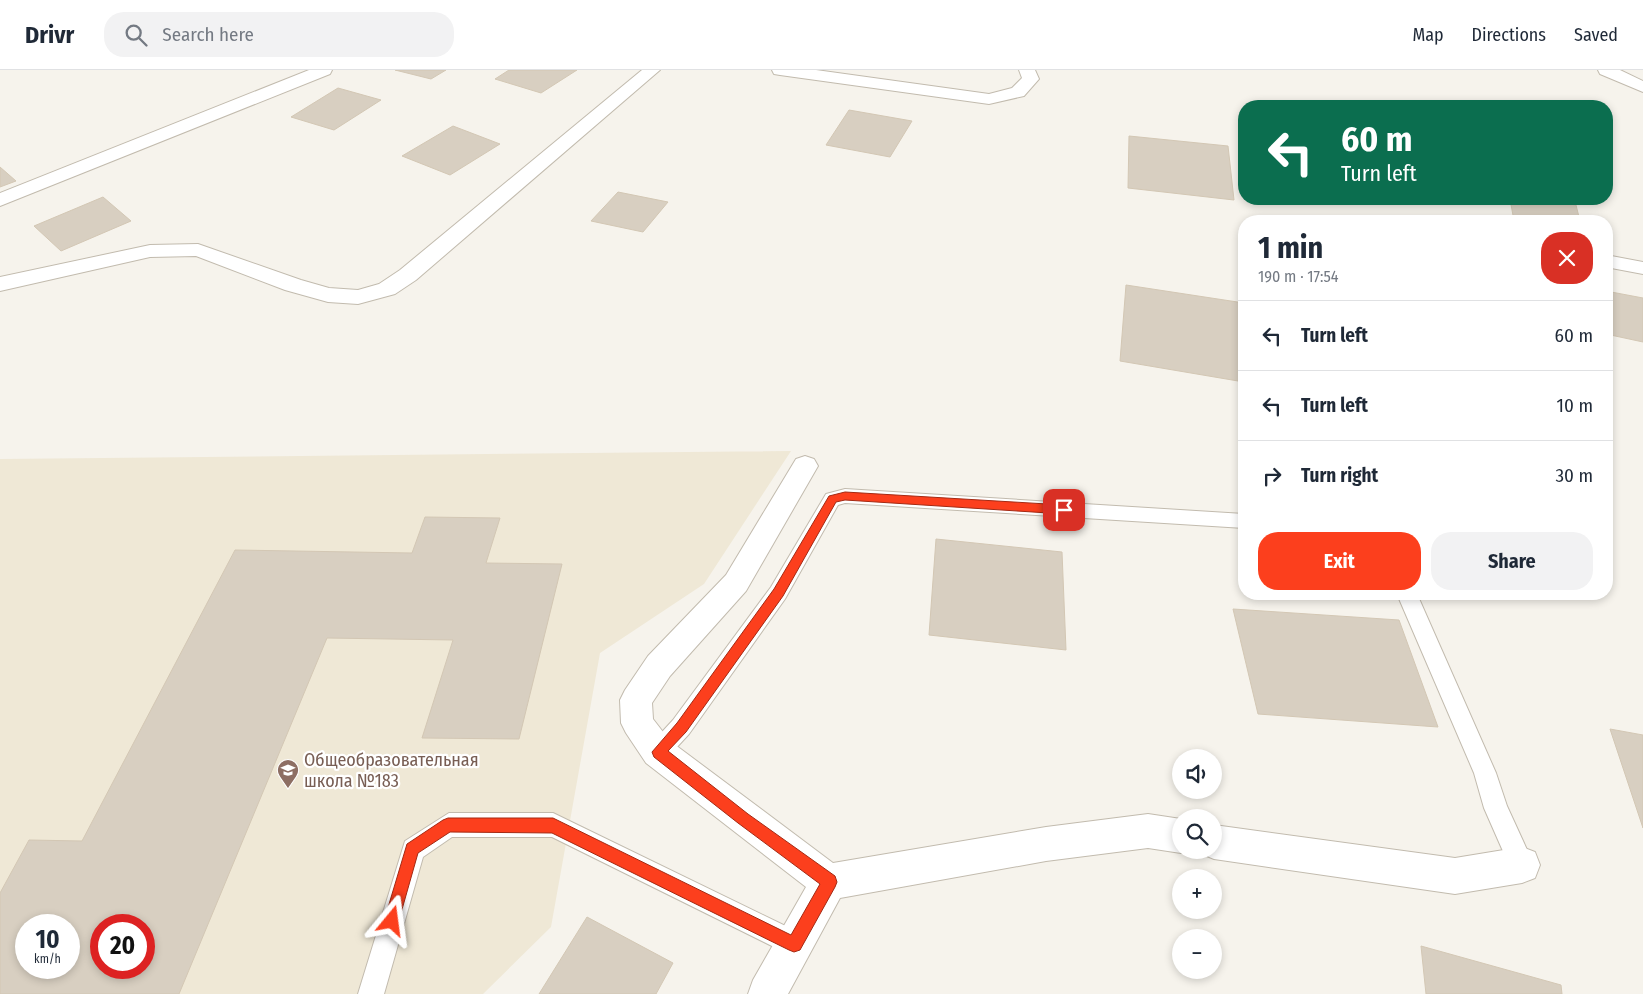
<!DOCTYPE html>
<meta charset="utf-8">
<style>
body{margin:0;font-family:"Fira Sans Condensed",sans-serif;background:#f2f2f3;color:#1f2937;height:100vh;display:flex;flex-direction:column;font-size:19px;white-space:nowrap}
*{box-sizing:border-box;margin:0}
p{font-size:16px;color:#747a83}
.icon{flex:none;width:28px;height:28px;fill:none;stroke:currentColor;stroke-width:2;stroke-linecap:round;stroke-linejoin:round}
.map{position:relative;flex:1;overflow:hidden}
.details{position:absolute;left:1238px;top:145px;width:375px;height:385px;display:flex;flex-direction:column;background:#fff;border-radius:20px;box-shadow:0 2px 8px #0003}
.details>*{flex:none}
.top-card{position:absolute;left:1238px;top:30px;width:375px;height:105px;border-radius:20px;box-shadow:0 2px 8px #0003;background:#0b6e4f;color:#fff;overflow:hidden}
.fabs{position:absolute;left:1172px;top:679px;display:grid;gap:10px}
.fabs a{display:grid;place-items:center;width:50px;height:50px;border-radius:50%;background:#fff;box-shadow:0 2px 8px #0003;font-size:25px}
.speed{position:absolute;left:15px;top:844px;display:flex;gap:10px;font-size:25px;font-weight:700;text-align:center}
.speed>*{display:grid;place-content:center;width:65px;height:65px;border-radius:50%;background:#fff;box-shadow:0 2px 8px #0003;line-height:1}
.speed small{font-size:12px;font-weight:400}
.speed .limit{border:8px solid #d22;background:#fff;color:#111}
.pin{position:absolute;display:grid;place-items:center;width:42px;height:42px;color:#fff;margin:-21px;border-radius:10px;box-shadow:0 2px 8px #0006}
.me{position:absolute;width:55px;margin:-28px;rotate:16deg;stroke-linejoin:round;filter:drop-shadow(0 0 4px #0008)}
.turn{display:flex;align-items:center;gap:18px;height:105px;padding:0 20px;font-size:22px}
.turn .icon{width:65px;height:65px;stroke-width:2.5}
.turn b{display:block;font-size:35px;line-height:42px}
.round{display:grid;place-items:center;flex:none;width:52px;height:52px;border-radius:20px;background:#f2f2f3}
.summary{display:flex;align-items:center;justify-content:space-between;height:85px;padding:0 20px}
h1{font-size:30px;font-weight:700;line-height:38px}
.cta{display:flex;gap:10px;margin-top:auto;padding:10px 20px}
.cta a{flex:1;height:58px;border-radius:20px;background:#fc3f1d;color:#fff;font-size:20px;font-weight:700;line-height:58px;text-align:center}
.cta a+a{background:#f2f2f3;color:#1f2937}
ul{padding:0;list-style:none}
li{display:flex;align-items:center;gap:15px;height:70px;padding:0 20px;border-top:1px solid #e0e1e3}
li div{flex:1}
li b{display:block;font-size:19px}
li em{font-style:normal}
header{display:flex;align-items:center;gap:30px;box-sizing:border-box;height:70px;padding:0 25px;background:#fff;border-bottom:1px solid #e0e1e3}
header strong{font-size:24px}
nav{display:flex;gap:28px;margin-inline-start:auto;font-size:18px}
.search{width:350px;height:45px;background:#f2f2f3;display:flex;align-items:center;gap:12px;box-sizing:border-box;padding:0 18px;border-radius:20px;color:#747a83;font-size:19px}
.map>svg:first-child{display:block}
.education{fill:#efe8d6;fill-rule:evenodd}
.building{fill:#d8cfc1;stroke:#d3c7b4;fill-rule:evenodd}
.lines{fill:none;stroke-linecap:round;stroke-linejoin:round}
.lane-casing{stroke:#c2bbae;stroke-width:2}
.street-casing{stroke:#c2bbae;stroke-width:2}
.lane{fill:#fff;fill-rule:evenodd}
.street{fill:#fff;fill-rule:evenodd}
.route{fill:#fc3f1d;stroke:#a42913}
.labels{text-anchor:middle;stroke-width:4.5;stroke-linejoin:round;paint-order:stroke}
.near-education-label{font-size:18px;fill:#785e54;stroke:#fff;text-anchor:start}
</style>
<header>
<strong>Drivr</strong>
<div class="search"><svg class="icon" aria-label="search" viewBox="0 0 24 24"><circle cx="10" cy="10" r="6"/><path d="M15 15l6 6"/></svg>Search here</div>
<nav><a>Map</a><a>Directions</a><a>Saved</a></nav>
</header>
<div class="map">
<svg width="1643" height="924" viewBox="0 0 1643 924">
<rect width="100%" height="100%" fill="#f6f3ec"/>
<path class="education" d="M791 381 704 514 600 583 551 857 483 924H0V389ZM26 855H69V898H26ZM101 855H144V898H101Z"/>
<path class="building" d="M395 0H446L431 9Z
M509 0H577L541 23 495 9Z
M338 18 381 30 334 60 291 47Z
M1420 31H1483L1488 36H1424Z
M1525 31 1584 32 1588 36H1529Z
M849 40 912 51 890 87 826 75Z
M453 56 500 74 450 105 402 86Z
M1129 66 1228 76 1234 130 1128 118Z
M0 97 16 111 0 117Z
M618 122 668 132 643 162 591 151Z
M103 127 131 151 61 181 34 156Z
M1510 129H1537L1576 135 1580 151H1514Z
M1126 215 1244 233V312L1120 291Z
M1606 221 1643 228V272L1606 264Z
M425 447 500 448 486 493 562 494 519 669 422 668 453 570 327 568 179 924H0V823L29 770 82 771 235 480 412 483ZM26 855H69V898H26ZM101 855H144V898H101Z
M936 469 1062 482 1066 580 929 565Z
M1233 539 1399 550 1438 657 1258 644Z
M1610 659 1643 665V758Z
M587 847 673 893 656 924H539Z
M1421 876 1561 915 1562 924H1426Z"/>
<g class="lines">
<g class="lane-casing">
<path id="lane" d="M845 419 1244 444V458L845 433 838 435 785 529 689 664 666 689 658 692 650 689 647 682 650 675 673 650 771 517 826 424Z
M1397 524H1417L1496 703 1507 736 1534 795 1531 804 1522 807 1513 804 1484 738 1474 703Z
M449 743H553L804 865 808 874 804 883 795 887 786 883 552 767H452L423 787 384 924H358L405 771Z"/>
</g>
<g class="street-casing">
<path id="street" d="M309 0H332L330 4 0 136V123Z
M642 0H660L416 210 395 224 358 234 328 232 285 220 196 186 150 187 0 221V207L150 175 198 174 301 210 329 218 358 220 379 214 400 200Z
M772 0H816L989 24 1012 18 1022 8 1019 0H1035L1039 9 1024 26 989 34 780 5 774 4Z
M1598 0H1620L1643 11V22L1600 4Z
M1606 185 1643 192V204L1606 197Z
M805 386 814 389 818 396 746 521 670 606 652 633 653 649 670 671 833 793 1046 757 1148 744 1181 749V780H1189L1181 783 1148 778 1046 791 840 828 788 924H748L753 910 806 817 646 693 626 663 621 653 620 630 625 620 648 586 726 505 796 389Z
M1214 755 1455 788 1522 777 1535 782 1540 795 1535 808 1522 813 1455 824 1214 789 1202 784 1200 780H1214Z"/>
</g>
<use href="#lane" class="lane"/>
<use href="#street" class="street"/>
</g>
<path class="route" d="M845 422 1064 435 1070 440 1064 444 845 430 836 432 783 526 686 662 668 681 748 744 835 806 837 812 835 817 800 880 794 882 789 880 552 763 450 762 418 783 397 857 392 859 386 857 384 851 407 774 443 750 448 748H553L791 865 820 814 738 753 654 687 652 682 677 653 774 519 829 426Z"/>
<defs>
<g id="school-pin" transform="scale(1.125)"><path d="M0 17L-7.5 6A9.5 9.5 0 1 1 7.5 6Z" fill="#8d6e63" stroke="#fff"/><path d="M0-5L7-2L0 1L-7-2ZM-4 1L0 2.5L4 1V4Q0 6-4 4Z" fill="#fff"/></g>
</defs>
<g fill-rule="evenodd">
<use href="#school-pin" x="288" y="700"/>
</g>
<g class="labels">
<g class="near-education-label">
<text x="304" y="696">Общеобразовательная<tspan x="304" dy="21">школа №183</tspan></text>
</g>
</g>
</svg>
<div class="fabs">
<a><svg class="icon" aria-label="sound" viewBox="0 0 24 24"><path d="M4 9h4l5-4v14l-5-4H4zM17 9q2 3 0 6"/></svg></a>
<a><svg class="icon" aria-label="search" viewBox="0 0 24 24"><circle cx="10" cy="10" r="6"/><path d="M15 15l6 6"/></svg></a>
<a>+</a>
<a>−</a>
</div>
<div class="speed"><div>10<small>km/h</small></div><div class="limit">20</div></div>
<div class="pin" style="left:1064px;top:440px;background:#d93025"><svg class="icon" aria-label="arrive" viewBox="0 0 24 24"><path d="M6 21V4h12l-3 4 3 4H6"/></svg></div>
<svg class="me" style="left:392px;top:851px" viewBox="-20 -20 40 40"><path d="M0-17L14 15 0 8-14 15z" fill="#fc3f1d" stroke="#fff" stroke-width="4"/></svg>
<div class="top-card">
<div class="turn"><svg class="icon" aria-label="left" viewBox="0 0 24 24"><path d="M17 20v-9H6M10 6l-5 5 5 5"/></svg><div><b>60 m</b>Turn left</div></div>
</div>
<section class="details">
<div class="summary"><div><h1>1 min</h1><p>190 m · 17:54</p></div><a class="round" style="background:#d93025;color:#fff"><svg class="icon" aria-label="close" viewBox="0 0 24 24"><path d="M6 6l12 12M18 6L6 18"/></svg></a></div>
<ul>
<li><svg class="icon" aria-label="left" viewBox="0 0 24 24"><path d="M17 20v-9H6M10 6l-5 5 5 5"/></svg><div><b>Turn left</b></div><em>60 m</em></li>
<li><svg class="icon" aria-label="left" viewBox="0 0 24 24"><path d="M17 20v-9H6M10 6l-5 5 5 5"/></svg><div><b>Turn left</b></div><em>10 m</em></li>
<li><svg class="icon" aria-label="right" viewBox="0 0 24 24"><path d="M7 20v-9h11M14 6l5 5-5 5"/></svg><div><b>Turn right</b></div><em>30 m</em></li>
</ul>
<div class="cta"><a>Exit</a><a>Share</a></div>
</section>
</div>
